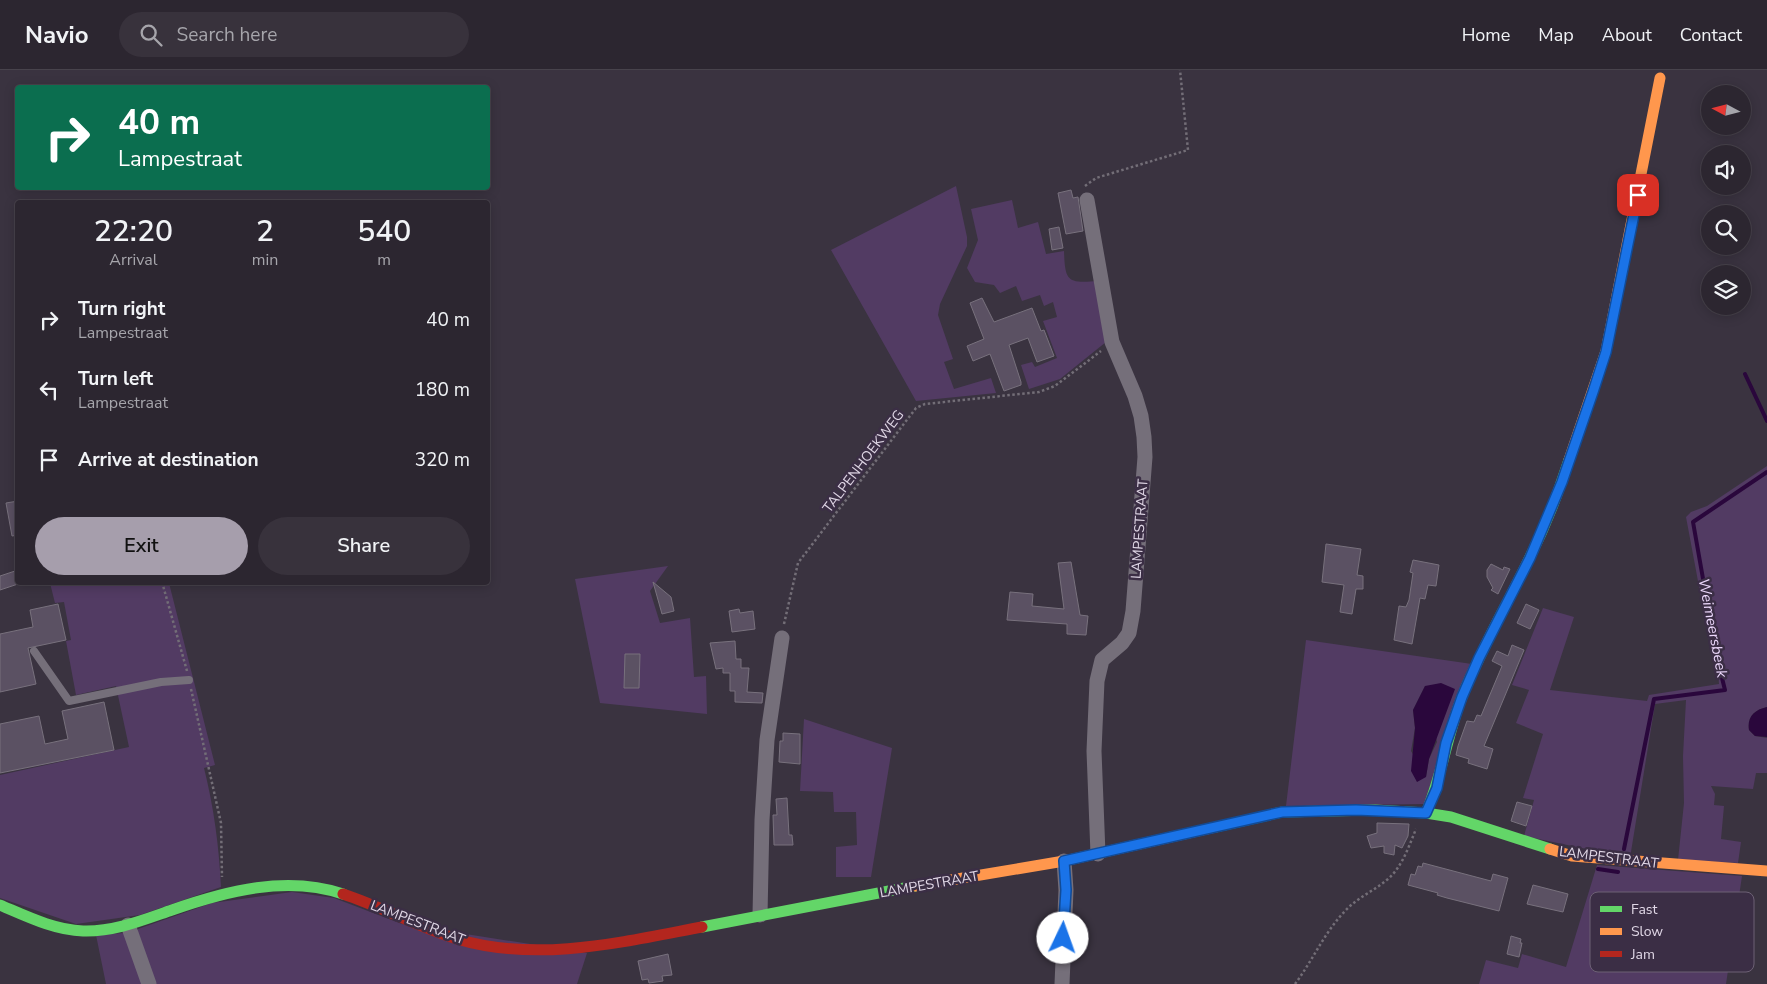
<!DOCTYPE html>
<style>
body{margin:0;font-family:"Nunito Sans",sans-serif;background:#38323c;color:#f1f3f6;height:100vh;display:flex;flex-direction:column;font-size:19px;white-space:nowrap}
*{box-sizing:border-box;margin:0}
p{font-size:16px;color:#a6a5ab}
.icon{flex:none;width:28px;height:28px;fill:none;stroke:currentColor;stroke-width:2;stroke-linecap:round;stroke-linejoin:round}
.map{position:relative;flex:1;overflow:hidden}
.side{position:absolute;left:15px;top:130px;width:475px;height:385px;display:flex;flex-direction:column;background:#2c2630;border-radius:5px;box-shadow:0 2px 12px #0003,0 0 0 1px #48434c}
.side>*{flex:none}
.top-card{position:absolute;left:15px;top:15px;width:475px;height:105px;border-radius:5px;box-shadow:0 2px 12px #0003,0 0 0 1px #48434c;background:#0b6e4f;color:#fff;overflow:hidden}
.needle{width:32px;rotate:277deg}
.tools{position:absolute;left:1701px;top:15px;display:grid;gap:10px}
.tools a{display:grid;place-items:center;width:50px;height:50px;border-radius:50%;background:#2c2630;box-shadow:0 2px 12px #0003,0 0 0 1px #48434c;font-size:25px}
.pin{position:absolute;display:grid;place-items:center;width:42px;height:42px;color:#fff;margin:-21px;border-radius:10px;box-shadow:0 2px 8px #0006}
.me{position:absolute;width:55px;margin:-28px;rotate:3deg;stroke-linejoin:round;filter:drop-shadow(0 0 4px #0008)}
.turn{display:flex;align-items:center;gap:18px;height:105px;padding:0 20px;font-size:22px}
.turn .icon{width:65px;height:65px;stroke-width:2.5}
.turn b{display:block;font-size:35px;line-height:42px}
.eta{display:flex;justify-content:space-evenly;align-items:center;height:85px;text-align:center}
.eta b{font-size:30px;font-weight:600;line-height:35px}
.button{display:flex;gap:10px;margin-top:auto;padding:10px 20px}
.button a{flex:1;height:58px;border-radius:30px;background:#a69eac;color:#111;font-size:20px;font-weight:600;line-height:58px;text-align:center}
.button a+a{background:#38323c;color:#f1f3f6}
ul{padding:0;list-style:none}
li{display:flex;align-items:center;gap:15px;height:70px;padding:0 20px}
li div{flex:1}
li b{display:block;font-size:19px}
li em{font-style:normal}
header{display:flex;align-items:center;gap:30px;box-sizing:border-box;height:70px;padding:0 25px;background:#2c2630;border-bottom:1px solid #48434c}
header strong{font-size:24px}
nav{display:flex;gap:28px;margin-inline-start:auto;font-size:18px}
.search{width:350px;height:45px;background:#38323c;display:flex;align-items:center;gap:12px;box-sizing:border-box;padding:0 18px;border-radius:28px;color:#a6a5ab;font-size:19px}
.map>svg:first-child{display:block}
.green{fill:#523b63;fill-rule:evenodd}
.water{fill:#2a073c}
.lines{fill:none;stroke-linecap:round;stroke-linejoin:round}
.stream{stroke:#2a073c;stroke-width:4}
.building{fill:#5b5163;stroke:#78717d}
.path{stroke:#736e77;stroke-width:2.5;stroke-dasharray:2.5 2.5;stroke-linecap:butt}
.lane{stroke:#756f7a;stroke-width:8}
.street{stroke:#756f7a;stroke-width:15}
.fast{stroke:#63d668;stroke-width:11}
.slow{stroke:#ff974d;stroke-width:11}
.jam{stroke:#b3261e;stroke-width:11}
.route-casing{stroke:#114b97;stroke-width:12}
.route{stroke:#1a73e8;stroke-width:9}
.labels{text-anchor:middle;stroke-width:5;stroke-linejoin:round;paint-order:stroke}
.street-label{font-size:14px;fill:#e0d7e6;stroke:#3b2e45}
.water-label{font-size:15px;font-style:italic;fill:#ebd7fb;stroke:#3b2e45}
.key{fill:#3b2e45;stroke:#6d6175;stroke-width:1}
.key-label{font-size:14px;fill:#e0d7e6}
</style>
<header>
<strong>Navio</strong>
<div class="search"><svg class="icon" aria-label="search" viewBox="0 0 24 24"><circle cx="10" cy="10" r="6"/><path d="M15 15l6 6"/></svg>Search here</div>
<nav><a>Home</a><a>Map</a><a>About</a><a>Contact</a></nav>
</header>
<div class="map">
<svg width="1767" height="914" viewBox="0 0 1767 914">
<rect width="100%" height="100%" fill="#3a3340"/>
<path class="green" d="M956 116 967 167V176L940 234 938 245 953 289 944 292 954 319 991 308 996 323 916 331 831 180Z
M1012 130 1018 158 1038 152 1046 184 1064 181C1065 213 1068 213 1099 211L1106 272 1060 309 1029 319 1021 295 1032 292 1035 297 1057 288 1043 251 1057 247 1053 232 1044 236 1040 225 1022 231 1016 216 1000 223 994 215 975 212 967 198 978 170 971 139Z
M1767 396V637C1754 640 1747 647 1749 660L1755 666 1767 668V703H1756L1753 719 1711 716 1715 724 1714 735 1724 736 1721 769 1741 772 1738 793 1678 790 1684 733 1683 686 1686 630 1655 634 1630 788 1524 766 1534 730 1523 728 1543 664 1516 653 1529 620 1512 615 1543 538 1574 547 1550 620 1647 631 1649 625 1719 614 1718 603 1712 586 1686 447 1691 442 1707 436Z
M668 496 650 521 660 553 690 548 694 607 706 606 707 644 600 633 575 509Z
M50 513H169L215 695 204 698C214 738 219 776 221 817L140 845 76 854 0 828V705L129 677 116 616 76 625 66 571 71 570 64 532 55 533Z
M1306 570 1472 594 1425 734 1286 736ZM1425 616 1437 672 1429 689 1426 707 1411 681 1415 658 1413 640Z
M804 649 892 678 871 807H836V777L857 775 856 742H834L833 722 800 721Z
M1597 795 1742 806 1726 914H1479L1486 890 1518 898 1522 884 1566 897Z
M292 822 334 828 402 854 587 883 577 914H153L136 864 138 859 212 833Z
M124 863 146 914H106L96 865Z"/>
<path class="water" d="M1441 613 1455 619 1429 689 1426 707 1417 712 1411 701 1415 658 1413 640 1425 616Z
M1767 637V667L1755 666 1749 660C1747 647 1754 640 1767 637Z"/>
<g class="lines">
<path class="stream" d="M1745 304 1767 351
M1624 779 1654 629 1725 620 1717 588 1693 452 1767 402
M1598 799 1618 802"/>
</g>
<path class="building" d="M1071 120 1073 128 1078 127 1083 161 1066 164 1058 123Z
M1059 157 1063 178 1052 180 1049 159Z
M982 228 994 252 1032 238 1041 261 1044 260 1054 286 1037 292 1028 268 1009 275 1021 312V315L1004 321 990 284 973 291 967 276 984 269 970 233Z
M18 431V465L12 466 6 433Z
M1326 474 1361 479 1357 505 1363 506V519H1356L1352 544 1340 542 1344 515 1322 512Z
M1413 490 1439 495 1436 516 1428 515 1425 529 1420 528 1412 574 1394 570 1399 536 1406 537 1409 530 1413 503 1410 502Z
M1071 492 1080 545 1088 546 1086 565 1067 564V554L1007 550 1010 522 1033 524 1032 536 1064 539 1058 493Z
M1491 494 1503 500 1504 497 1510 499 1498 524 1491 520 1493 518 1487 507V500Z
M18 500V514L0 520V506Z
M653 512 671 527 674 541 662 544Z
M58 534 66 570 28 578 36 614 0 622V564L33 557 30 540Z
M1526 534 1539 540 1530 559 1517 553Z
M739 539 740 543 753 541 755 559 732 562 729 541Z
M735 571 736 589H741V598H749L747 622 763 623 762 633 735 632V621H730V603H723V598L716 599 710 573Z
M1512 575 1524 580 1484 676 1493 679 1487 699 1468 693 1469 689 1456 685 1458 676 1467 651 1474 652 1477 645 1481 646 1502 596 1492 591 1497 581 1508 586Z
M625 584H640L639 618H624Z
M104 632 114 680 0 703V654L39 646 45 674 68 669 62 641Z
M783 663 800 664V694L779 692 780 671H783Z
M787 728 789 765H792L793 775H774L773 745H777L776 729Z
M1517 732 1532 736 1526 756 1511 751Z
M1377 753 1409 754 1408 766 1402 778 1395 775 1394 785 1384 783V776L1371 778 1367 766 1377 763Z
M1423 793 1491 811 1493 804 1508 808 1499 841 1447 828 1437 825 1438 823 1408 815 1411 804 1415 805 1418 796 1422 797Z
M1533 815 1568 824 1563 842 1527 834Z
M1511 866 1521 869 1520 873H1522L1519 887 1507 884Z
M668 884 672 905 662 906 663 911 649 913 648 909 642 910 638 891Z"/>
<g class="lines">
<path class="path" d="M1085 116 1096 108 1188 80 1180 0
M162 512 187 601
M784 554 798 493 916 338 925 334 1039 322 1055 316 1101 281
M191 619 221 753 222 807
M1295 914C1313 890 1324 863 1345 841 1358 827 1374 821 1388 809 1402 797 1409 776 1416 759"/>
<path class="lane" d="M34 581 69 631 161 612 189 610"/>
<path class="street" d="M1087 130 1112 272 1135 326 1141 346 1144 367 1145 387 1133 541 1129 563 1122 573 1102 590 1097 611 1094 681 1098 784
M760 845 762 750 767 670 782 568
M128 855 149 914
M1062 914 1066 820 1064 791"/>
<path class="fast" d="M1426 743C1442 706 1447 665 1462 627 1481 579 1507 535 1529 489 1545 457 1558 424 1569 390
M1216 757 1282 742 1375 740 1426 743 1451 747 1550 779
M0 835C26 846 54 860 83 861 114 862 143 850 172 840 226 821 287 805 343 824
M702 857 915 816"/>
<path class="slow" d="M1569 390 1606 281 1660 8
M1550 779 1572 786 1767 801
M915 816 1064 791 1216 757"/>
<path class="jam" d="M343 824C382 837 418 857 457 869 537 893 623 872 702 857"/>
</g>
<g class="lines">
<g class="route-casing">
<path id="route" d="M1063 868 1066 820 1064 791 1282 742 1356 740 1426 743 1437 718 1446 673 1462 627 1479 588 1530 488 1562 412 1593 322 1606 282 1638 125"/>
</g>
<use href="#route" class="route"/>
</g>
<g class="labels">
<g class="street-label">
<text transform="translate(863 391) rotate(-53)" y="5">TALPENHOEKWEG</text>
<text transform="translate(1139 459) rotate(-86)" y="5">LAMPESTRAAT</text>
<text transform="translate(1609 787) rotate(7)" y="5">LAMPESTRAAT</text>
<text transform="translate(929 814) rotate(-10)" y="5">LAMPESTRAAT</text>
<text transform="translate(418 852) rotate(21)" y="5">LAMPESTRAAT</text>
</g>
<g class="water-label">
<text transform="translate(1713 558) rotate(79)" y="5">Weimeersbeek</text>
</g>
</g>
<rect x="1590" y="822" width="164" height="80" rx="8" class="key"/>
<rect x="1600" y="836" width="22" height="6" fill="#63d668"/>
<rect x="1600" y="858" width="22" height="7" fill="#ff974d"/>
<rect x="1600" y="881" width="22" height="6" fill="#b3261e"/>
<g class="key-label">
<text x="1631" y="844">Fast</text>
<text x="1631" y="866">Slow</text>
<text x="1631" y="889">Jam</text>
</g>
</svg>
<div class="tools">
<a><svg class="needle" viewBox="-14 -14 28 28"><path d="M0-13l5 13h-10z" fill="#e53935"/><path d="M0 13l5-13h-10z" fill="#a6a5ab"/></svg></a>
<a><svg class="icon" aria-label="sound" viewBox="0 0 24 24"><path d="M4 9h4l5-4v14l-5-4H4zM17 9q2 3 0 6"/></svg></a>
<a><svg class="icon" aria-label="search" viewBox="0 0 24 24"><circle cx="10" cy="10" r="6"/><path d="M15 15l6 6"/></svg></a>
<a><svg class="icon" aria-label="layers" viewBox="0 0 24 24"><path d="M12 4l9 5-9 5-9-5zM3 14l9 5 9-5"/></svg></a>
</div>
<div class="pin" style="left:1638px;top:125px;background:#d93025"><svg class="icon" aria-label="arrive" viewBox="0 0 24 24"><path d="M6 21V4h12l-3 4 3 4H6"/></svg></div>
<svg class="me" style="left:1063px;top:868px" viewBox="-20 -20 40 40"><circle r="19" fill="#fff"/><path d="M0-13L10 11 0 6-10 11z" fill="#1a73e8"/></svg>
<div class="top-card">
<div class="turn"><svg class="icon" aria-label="right" viewBox="0 0 24 24"><path d="M7 20v-9h11M14 6l5 5-5 5"/></svg><div><b>40 m</b>Lampestraat</div></div>
</div>
<section class="side">
<div class="eta">
<div><b>22:20</b><p>Arrival</p></div>
<div><b>2</b><p>min</p></div>
<div><b>540</b><p>m</p></div>
</div>
<ul>
<li><svg class="icon" aria-label="right" viewBox="0 0 24 24"><path d="M7 20v-9h11M14 6l5 5-5 5"/></svg><div><b>Turn right</b><p>Lampestraat</p></div><em>40 m</em></li>
<li><svg class="icon" aria-label="left" viewBox="0 0 24 24"><path d="M17 20v-9H6M10 6l-5 5 5 5"/></svg><div><b>Turn left</b><p>Lampestraat</p></div><em>180 m</em></li>
<li><svg class="icon" aria-label="arrive" viewBox="0 0 24 24"><path d="M6 21V4h12l-3 4 3 4H6"/></svg><div><b>Arrive at destination</b></div><em>320 m</em></li>
</ul>
<div class="button"><a>Exit</a><a>Share</a></div>
</section>
</div>
